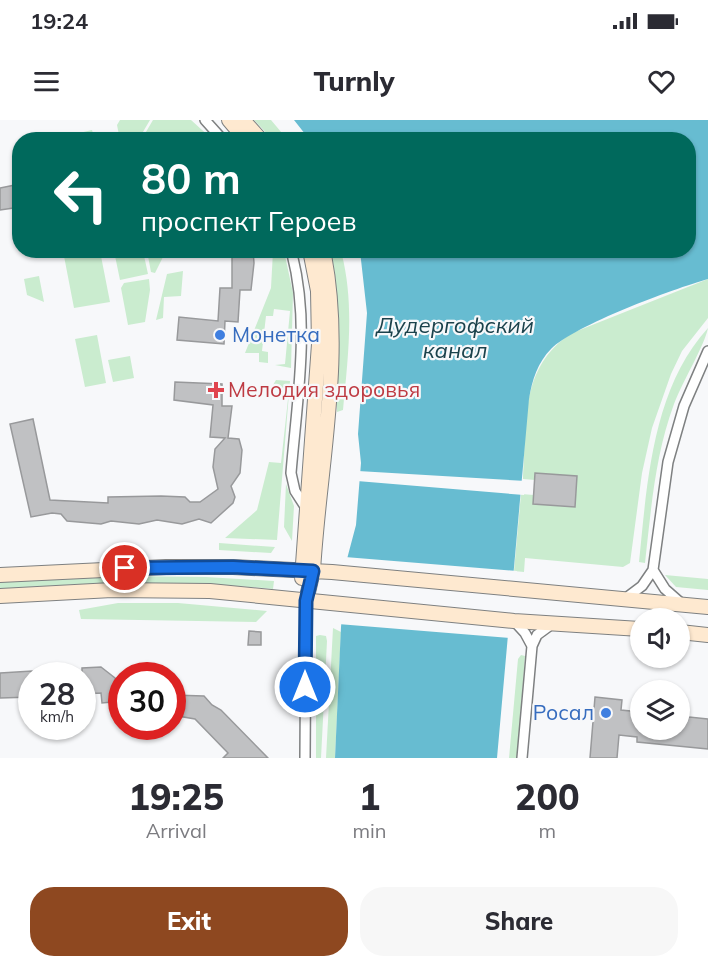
<!DOCTYPE html>
<meta charset="utf-8">
<style>
body{margin:0;font-family:Mulish,sans-serif;background:#f7f7f7;color:#2b2b33;height:100vh;display:flex;flex-direction:column;font-size:22px;white-space:nowrap}
*{box-sizing:border-box;margin:0}
p{font-size:20px;color:#7c7c81}
.icon{flex:none;width:33px;height:33px;fill:none;stroke:currentColor;stroke-width:2;stroke-linecap:round;stroke-linejoin:round}
.map{position:relative;height:638px;overflow:hidden}
.drawer{display:flex;flex-direction:column;background:#fff;flex:1}
.drawer>*{flex:none}
.top-card{position:absolute;left:12px;top:12px;width:684px;height:126px;border-radius:24px;box-shadow:0 2px 4px #0004;background:#00695c;color:#fff;overflow:hidden}
.tools{position:absolute;left:630px;top:488px;display:grid;gap:12px}
.tools a{display:grid;place-items:center;width:60px;height:60px;border-radius:50%;background:#fff;box-shadow:0 2px 4px #0004;font-size:30px}
.speed{position:absolute;left:18px;top:542px;display:flex;gap:12px;font-size:30px;font-weight:700;text-align:center}
.speed>*{display:grid;place-content:center;width:78px;height:78px;border-radius:50%;background:#fff;box-shadow:0 2px 4px #0004;line-height:1}
.speed small{font-size:15px;font-weight:400}
.speed .limit{border:9px solid #d22;background:#fff;color:#111}
.pin{position:absolute;display:grid;place-items:center;width:51px;height:51px;color:#fff;margin:-26px;border:3px solid #fff;border-radius:50%;box-shadow:0 2px 6px #0007}
.me{position:absolute;width:66px;margin:-33px;rotate:0deg;stroke-linejoin:round;filter:drop-shadow(0 0 4px #0008)}
.turn{display:flex;align-items:center;gap:21px;height:126px;padding:0 30px;font-size:27px}
.turn .icon{width:78px;height:78px;stroke-width:2.5}
.turn b{display:block;font-size:42px;line-height:51px}
.eta{display:flex;justify-content:space-evenly;align-items:center;height:102px;text-align:center}
.eta b{font-size:36px;font-weight:800;line-height:42px}
.primary-button{display:flex;gap:12px;margin-top:auto;padding:12px 30px}
.primary-button a{flex:1;height:69px;border-radius:24px;background:#8e4820;color:#fff;font-size:24px;font-weight:800;line-height:69px;text-align:center}
.primary-button a+a{background:#f7f7f7;color:#2b2b33}
.status{display:flex;justify-content:space-between;align-items:center;height:42px;padding:0 30px;background:#fff;direction:ltr}
.status svg{height:16px;fill:currentColor}
header{display:flex;justify-content:space-between;align-items:center;height:78px;padding:0 30px;background:#fff;font-size:27px;font-weight:800}
.map>svg:first-child{display:block}
.green{fill:#caeccf}
.water{fill:#67bcd1}
.pier{fill:#f7f8fa}
.building{fill:#c0c1c3;stroke:#98999b;stroke-width:1.5}
.lines{fill:none;stroke-linecap:round;stroke-linejoin:round}
.street-casing{stroke:#7e8081;stroke-width:12}
.secondary-casing{stroke:#7e8081;stroke-width:16}
.street{stroke:#fff;stroke-width:9}
.secondary{stroke:#fee9d0;stroke-width:14}
.route-casing{stroke:#114b97;stroke-width:15}
.route{stroke:#1a73e8;stroke-width:10}
.shop-dot{fill:#3f7fe0;stroke:#f7f8fa;stroke-width:2}
.health-dot{fill:#e0444e;stroke:#f7f8fa;stroke-width:2}
.labels{text-anchor:middle;stroke-width:4.5;stroke-linejoin:round;paint-order:stroke}
.shop-label{font-size:21px;fill:#366cbe;stroke:#f7f8fa;text-anchor:start}
.health-label{font-size:21px;fill:#be3a42;stroke:#f7f8fa;text-anchor:start}
.water-label{font-size:22px;font-style:italic;fill:#1b424c;stroke:#f7f8fa}
</style>
<div class="status"><b>19:24</b><svg viewBox="0 0 49 12"><path d="M0 12V9h3v3zM5 12V6h3v6zM10 12V3h3v9zM15 12V0h3v12zM26 1h20v11H26zM47 4h2v5h-2z"/></svg></div>
<header><svg class="icon" aria-label="menu" viewBox="0 0 24 24"><path d="M4 6h16M4 12h16M4 18h16"/></svg>Turnly<svg class="icon" aria-label="heart" viewBox="0 0 24 24"><path d="M12 20l-8-8c-3-5 5-10 8-4 3-6 11-1 8 4z"/></svg></header>
<div class="map">
<svg width="708" height="638" viewBox="0 0 708 638">
<rect width="100%" height="100%" fill="#f7f8fa"/>
<path class="green" d="M120 0H150L140 17 54 19 92 10 94 17 119 15 117 5Z
M153 0H191L212 19 143 17Z
M254 0H271L287 19H272Z
M63 131H100L110 182 74 188Z
M114 131H143L148 154 120 160Z
M147 131H166L155 153 151 152Z
M273 131H284L293 173 291 248 275 245 285 244 290 191 274 189 273 196H266L262 231 268 232V243L259 242V233H245L271 168Z
M331 131H341C355 184 348 236 343 290L337 292C336 238 342 184 331 131Z
M183 151 181 176 164 177 163 198 156 200 167 154Z
M39 156 44 182 27 175 24 159Z
M149 159 150 170 145 202 128 205 121 168 124 163Z
M708 159V198L682 231 671 254 652 308 642 353 630 443 623 447 525 438 524 452 514 451 521 374 534 375V384L575 387 577 356 536 353 535 360 523 359C527 303 519 247 572 213Z
M708 208C704 227 682 262 674 284 655 335 651 390 645 443L639 442C647 365 652 269 708 208Z
M97 215 106 263 85 267 75 219Z
M130 236 134 258 113 262 108 240Z
M276 260 290 261 277 420 225 418 257 390 269 342 281 343 289 270 273 265Z
M286 364 294 386 292 421 284 407Z
M219 423 275 427 271 433 219 430Z
M665 455 708 459V470L676 467Z
M121 456 206 457 274 461 273 469C182 460 91 462 0 469V462Z
M118 483H178L267 491 256 502 81 499 79 490Z
M333 508 341 512 335 638H326Z
M320 515 326 516 327 521 321 638H316V516Z
M521 535 525 536 517 638H509L518 539Z"/>
<path class="water" d="M294 0H708V159C673 169 575 205 551 229 538 242 532 260 529 279L497 638H335L341 507 347 439 356 405 361 343 358 314 367 193 360 131 688 130V20L309 19Z"/>
<path class="pier" d="M358 351 526 361 524 375 357 361Z
M345 437 517 451 511 518 338 504Z"/>
<path class="building" d="M20 64V87L0 90V68Z
M232 130H253L254 143 251 170H240L238 202 225 201 224 224 177 220 179 197 218 201 220 168H232Z
M175 262 222 264V286H232L228 318 239 319 242 330 240 353 231 366 235 377 233 383 211 403 199 399 182 404 157 400 139 404 111 401 101 404 67 401 61 394 52 393 31 397 10 304 33 299 50 380 108 383V377L161 376 185 377 190 382H200L218 369 213 347 215 329 225 318 210 317 213 285 174 280Z
M535 353 577 356 575 387 533 384Z
M249 511 261 512V525H248Z
M101 547 115 558 120 568 122 581 102 583 101 573 82 574V548Z
M32 551V577L0 578V553Z
M172 575 204 576 212 585 221 590 268 638H223L228 633 195 599 172 595Z
M595 577 622 580 621 590 640 592V609H680V596L708 599V629L637 622V617L619 615 617 638H590Z"/>
<g class="lines">
<g class="street-casing">
<path id="street" d="M205 0 223 20
M291 130C311 203 297 279 291 353L295 371 306 388
M653 450 665 469 682 484
M626 478 642 466 653 450 668 342 684 286 708 231
M514 501 525 513 532 526
M305 638 306 481
M522 638 532 526 537 515 552 504"/>
</g>
<g class="secondary-casing">
<path id="secondary" d="M229 0 246 20
M243 0 261 20
M0 455 166 447H233L332 452 708 487
M302 458 319 224 318 171 310 130
M0 476 112 470 210 471 514 501 640 509
M306 481 313 451C319 346 345 235 323 130
M680 512 708 515"/>
</g>
<use href="#street" class="street"/>
<use href="#secondary" class="secondary"/>
</g>
<g class="lines">
<g class="route-casing">
<path id="route" d="M125 448 233 447 313 451 306 481 305 567"/>
</g>
<use href="#route" class="route"/>
</g>
<g class="shop-dot">
<circle cx="220" cy="215" r="6"/>
<circle cx="606" cy="593" r="6"/>
</g>
<path class="health-dot" d="M213 261h6v6h6v6h-6v6h-6v-6h-6v-6h6z"/>
<g class="labels">
<g class="shop-label">
<text x="232" y="222">Монетка</text>
<text x="594" y="600" text-anchor="end">Росал</text>
</g>
<g class="health-label">
<text x="228" y="277">Мелодия здоровья</text>
</g>
<g class="water-label">
<text x="455" y="213">Дудергофский<tspan x="455" dy="25">канал</tspan></text>
</g>
</g>
</svg>
<div class="tools">
<a><svg class="icon" aria-label="sound" viewBox="0 0 24 24"><path d="M4 9h4l5-4v14l-5-4H4zM17 9q2 3 0 6"/></svg></a>
<a><svg class="icon" aria-label="layers" viewBox="0 0 24 24"><path d="M12 4l9 5-9 5-9-5zM3 14l9 5 9-5"/></svg></a>
</div>
<div class="speed"><div>28<small>km/h</small></div><div class="limit">30</div></div>
<div class="pin" style="left:125px;top:448px;background:#d93025"><svg class="icon" aria-label="arrive" viewBox="0 0 24 24"><path d="M6 21V4h12l-3 4 3 4H6"/></svg></div>
<svg class="me" style="left:305px;top:567px" viewBox="-20 -20 40 40"><circle r="17" fill="#1a73e8" stroke="#fff" stroke-width="3"/><path d="M0-11L8 9 0 5-8 9z" fill="#fff"/></svg>
<div class="top-card">
<div class="turn"><svg class="icon" aria-label="left" viewBox="0 0 24 24"><path d="M17 20v-9H6M10 6l-5 5 5 5"/></svg><div><b>80 m</b>проспект Героев</div></div>
</div>
</div>
<section class="drawer">
<div class="eta">
<div><b>19:25</b><p>Arrival</p></div>
<div><b>1</b><p>min</p></div>
<div><b>200</b><p>m</p></div>
</div>
<div class="primary-button"><a>Exit</a><a>Share</a></div>
</section>
